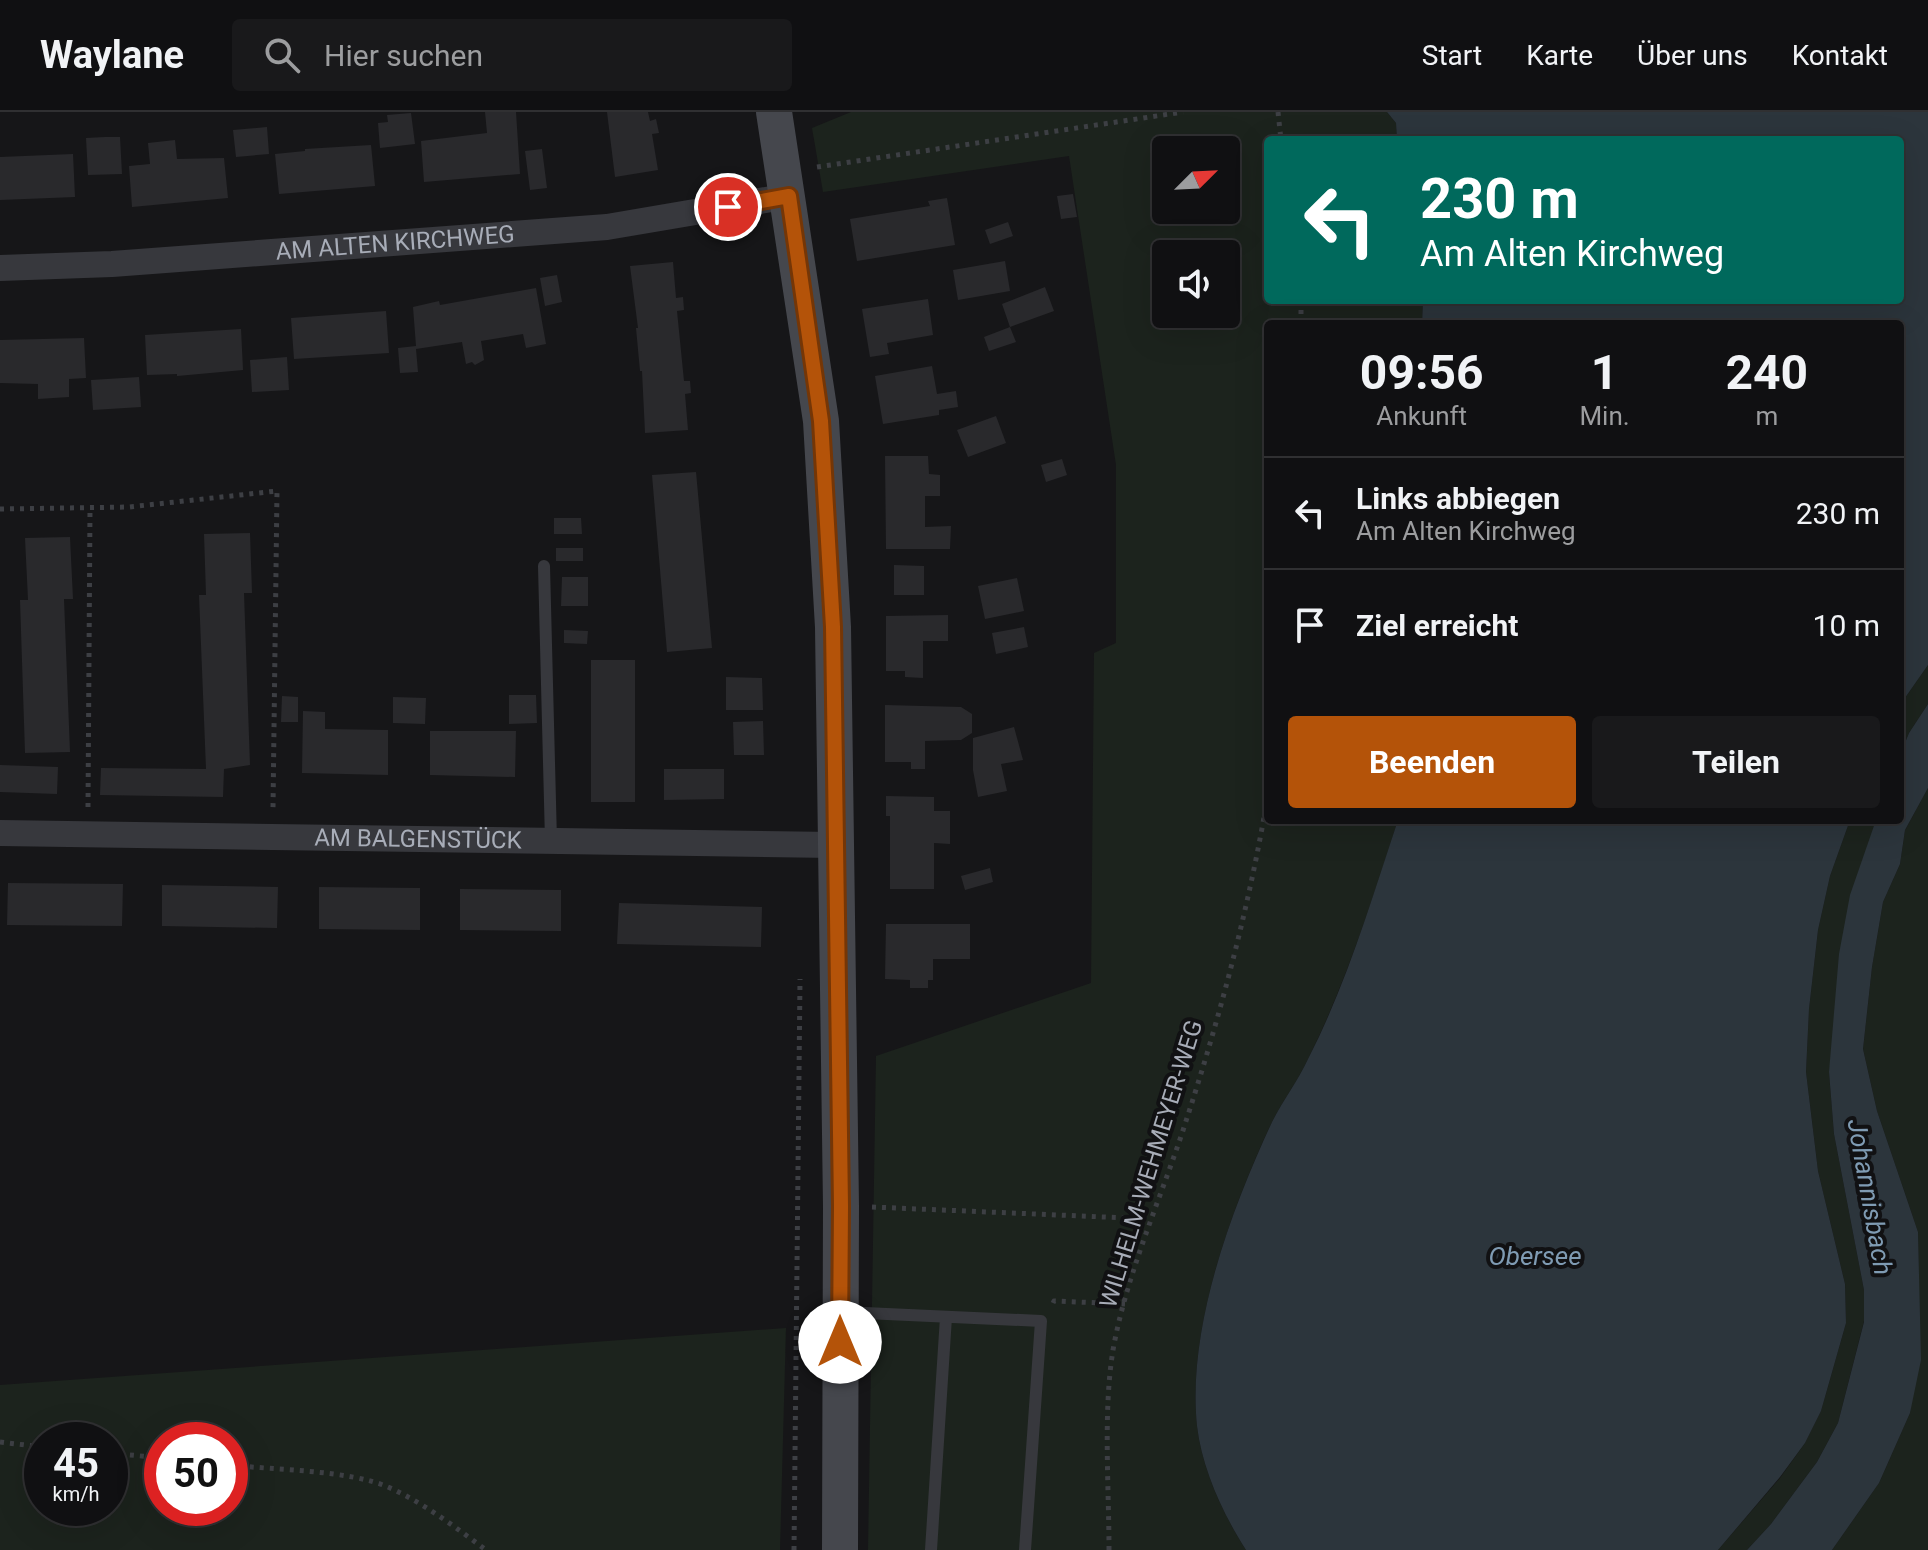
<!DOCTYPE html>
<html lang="de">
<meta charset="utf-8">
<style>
body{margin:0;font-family:Roboto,sans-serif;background:#19191b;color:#f1f3f6;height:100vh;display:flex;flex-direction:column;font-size:30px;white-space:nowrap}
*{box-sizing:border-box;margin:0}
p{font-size:26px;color:#9c9d9f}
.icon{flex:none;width:44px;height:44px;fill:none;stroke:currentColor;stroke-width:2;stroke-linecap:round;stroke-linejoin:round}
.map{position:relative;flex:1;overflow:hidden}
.panel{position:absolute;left:1264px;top:208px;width:640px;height:504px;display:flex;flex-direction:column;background:#101012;border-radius:8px;box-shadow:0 8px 32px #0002,0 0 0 2px #303032}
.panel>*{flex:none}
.hud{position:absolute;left:1264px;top:24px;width:640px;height:168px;border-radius:8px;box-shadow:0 8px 32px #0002,0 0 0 2px #303032;background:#00695c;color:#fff;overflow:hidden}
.needle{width:52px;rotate:66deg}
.controls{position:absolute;left:1152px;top:24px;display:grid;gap:16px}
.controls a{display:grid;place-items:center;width:88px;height:88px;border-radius:8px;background:#101012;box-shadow:0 8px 32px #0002,0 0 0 2px #303032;font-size:40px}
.speed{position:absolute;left:24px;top:1310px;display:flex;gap:16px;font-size:40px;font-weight:700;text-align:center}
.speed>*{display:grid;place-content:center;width:104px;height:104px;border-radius:50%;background:#101012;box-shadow:0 8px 32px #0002,0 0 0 2px #303032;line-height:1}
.speed small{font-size:20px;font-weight:400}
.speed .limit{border:12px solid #d22;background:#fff;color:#111}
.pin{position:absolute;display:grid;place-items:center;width:68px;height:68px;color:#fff;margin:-34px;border:4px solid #fff;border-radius:50%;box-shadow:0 2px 8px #0007}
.me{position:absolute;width:88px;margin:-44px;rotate:0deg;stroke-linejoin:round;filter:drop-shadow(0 0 6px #0008)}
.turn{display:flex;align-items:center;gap:28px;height:168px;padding:0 24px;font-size:36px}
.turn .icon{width:104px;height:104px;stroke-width:2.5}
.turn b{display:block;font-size:56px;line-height:68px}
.eta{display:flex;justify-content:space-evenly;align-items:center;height:136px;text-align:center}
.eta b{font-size:48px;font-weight:700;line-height:56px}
.cta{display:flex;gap:16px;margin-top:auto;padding:16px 24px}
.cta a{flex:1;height:92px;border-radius:8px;background:#b45309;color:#fff;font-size:32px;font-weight:700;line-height:92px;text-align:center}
.cta a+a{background:#19191b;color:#f1f3f6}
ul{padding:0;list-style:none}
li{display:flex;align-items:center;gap:24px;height:112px;padding:0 24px;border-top:2px solid #303032}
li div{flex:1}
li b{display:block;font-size:30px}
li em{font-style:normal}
header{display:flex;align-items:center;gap:48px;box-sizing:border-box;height:112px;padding:0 40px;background:#101012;border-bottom:2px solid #303032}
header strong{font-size:38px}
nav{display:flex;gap:44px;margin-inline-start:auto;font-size:28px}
.search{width:560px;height:72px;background:#19191b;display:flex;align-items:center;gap:20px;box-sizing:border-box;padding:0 28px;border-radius:8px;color:#9c9d9f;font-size:30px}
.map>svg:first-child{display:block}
.green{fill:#1c231d;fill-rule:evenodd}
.water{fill:#2c353c}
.building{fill:#29292c}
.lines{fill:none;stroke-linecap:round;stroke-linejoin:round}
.path{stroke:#3d3f44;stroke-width:5;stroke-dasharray:4 6;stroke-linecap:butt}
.lane{stroke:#37383d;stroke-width:12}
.street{stroke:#37383d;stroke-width:26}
.secondary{stroke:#45474d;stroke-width:36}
.route-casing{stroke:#753606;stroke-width:20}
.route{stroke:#b45309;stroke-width:14}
.labels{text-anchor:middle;stroke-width:8;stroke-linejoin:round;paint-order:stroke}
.street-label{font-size:24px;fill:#a8adb8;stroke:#111113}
.water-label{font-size:26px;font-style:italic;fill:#7f9bb3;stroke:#111113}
</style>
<header>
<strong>Waylane</strong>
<div class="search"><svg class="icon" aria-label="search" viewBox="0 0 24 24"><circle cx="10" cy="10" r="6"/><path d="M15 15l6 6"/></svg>Hier suchen</div>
<nav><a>Start</a><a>Karte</a><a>Über uns</a><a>Kontakt</a></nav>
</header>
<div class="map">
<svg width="1928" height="1438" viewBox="0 0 1928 1438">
<rect width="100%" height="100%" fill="#161618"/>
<path class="green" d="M851 0H1387L1396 11 1397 28H1268V188H1423L1422 212H1268V708H1398C1372 789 1346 871 1308 947 1298 969 1283 988 1272 1010 1231 1097 1187 1217 1197 1314 1202 1357 1223 1402 1246 1438H868L876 944 1091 871 1094 541 1116 531V353L1069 44 823 80 812 16ZM1166 38H1226V98H1166ZM1166 142H1226V202H1166Z
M1928 553V592L1909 621 1900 643V593Z
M1928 676V1438H1832L1879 1371 1910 1301 1919 1183 1918 1120 1877 999 1863 937 1872 855 1883 790 1900 752 1905 718Z
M1850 708H1876L1871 727 1829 960 1834 1022 1864 1178V1209L1838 1311 1817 1350 1771 1412 1747 1438H1718L1780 1366 1805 1331 1821 1299 1846 1211 1845 1172 1818 1059 1806 960 1809 897 1818 818 1830 764Z
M786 1216 780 1438H0V1273ZM110 1328V1396H42V1328ZM230 1328V1396H162V1328Z"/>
<path class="water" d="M1387 0H1928V553L1900 593V212H1422L1423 188H1900V28H1397L1396 11Z
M1928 592V676L1905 718 1900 752 1883 790 1872 855 1863 937 1877 999 1918 1120 1921 1248 1910 1301 1879 1371 1832 1438H1747L1771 1412 1817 1350 1838 1311 1864 1210V1178L1834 1022 1829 960 1839 842 1850 783 1876 708H1900V643L1909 621Z
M1398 708H1850L1830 764 1818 818 1809 897 1806 960 1818 1059 1845 1172 1846 1211 1821 1299 1805 1331 1780 1365 1718 1438H1246C1223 1402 1202 1357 1197 1314 1187 1216 1231 1098 1272 1010 1283 988 1298 969 1308 947 1347 871 1371 789 1398 708Z"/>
<path class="building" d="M485 0H516L520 62 424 70 421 29 487 21Z
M607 0H648L650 9 656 7 659 21 652 22 658 58 615 65Z
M411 1 415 32 380 36 378 11 388 10 387 3Z
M267 15 269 42 236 45 233 18Z
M105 25H120L122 62 88 63 86 26Z
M175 28 177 47 224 46 228 86 132 95 129 54 150 52 148 31Z
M371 33 375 74 279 82 275 42 305 39V37Z
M542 37 547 76 530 78 525 39Z
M73 42 75 85 0 88V45Z
M1073 82 1077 105 1061 107 1057 84Z
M947 86 955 133 857 149 850 107 930 94 928 89Z
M1008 110 1013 124 990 132 985 118Z
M1005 149 1010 179 958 188 953 158Z
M673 150 676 186 683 185 684 198 677 199 684 269H690L691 281 685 282 688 318 645 321 642 259H640L636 216H638L630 154Z
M557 163 562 190 545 194 540 166Z
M1045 175 1054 199 1010 215 1016 230 989 239 984 225 1010 215 1002 192Z
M536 176 546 232 526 236 523 222 481 229 484 248 475 253 472 250 466 252 462 230 416 237 418 260 400 261 398 236 416 234 413 195 439 189 440 193Z
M928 187 933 223 887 231 889 242 870 245 862 197Z
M386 199 389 241 294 247 291 206Z
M241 217 243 258 177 264V262L147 263 145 223Z
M84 226 86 266 69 267V285L38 287V272L0 271V228Z
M287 245 289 278 252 280 250 248Z
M932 254 937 282 956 279 958 295 939 298V303L883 312 875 264Z
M139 265 141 295 93 298 91 268Z
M996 304 1006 331 968 345 957 318Z
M885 344H928L929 362 940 363V384H925V415L951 414 950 437H886Z
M1062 347 1067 363 1046 370 1041 353Z
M696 360 712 536 667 540 652 363Z
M554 406H581L582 422H554Z
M250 421 252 481H244L250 653 224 657 223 685 100 683 101 656 206 657 199 483H206L204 422Z
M70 425 73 487H64L70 640 25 641 20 488H28L25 426Z
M556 436H583V449H556Z
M894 453 924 454V483H894Z
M562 465H588V494H561Z
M1017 466 1024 499 985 507 978 474Z
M948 503V529H923V566L905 565V559H886V504Z
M1024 515 1028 535 996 542 992 521Z
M564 518 588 519 587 532 564 531Z
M591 548H635V690H591Z
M726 565 762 566 763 598H726Z
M509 583H536L537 611 509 612Z
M282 584 298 585V610H281Z
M393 585 426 586 425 612 393 611Z
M885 593 961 595 972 602V621L961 628 925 629V657H911V650H885Z
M303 599 325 600V617L388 618V663L302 661Z
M763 609 764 643H734L733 610Z
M1014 615 1023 648 1001 652 1007 679 978 685 973 658V626Z
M430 619H516L515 665 430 663Z
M0 653 58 655 57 682 0 680Z
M664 657H724V687L664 688Z
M886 684 934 685V699H950V732L934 731V777H890V704H886Z
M990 756 993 770 965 778 961 764Z
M8 771 123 772 122 814 7 813Z
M162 773 278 775 277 816 162 814Z
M319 775 420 776V818L319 817Z
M460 777 561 778V819L460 818Z
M619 791 762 795 761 835 617 832Z
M886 812H970V847H933V868H928V876H910V868L885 867Z"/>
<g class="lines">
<path class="path" d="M1278 0 1281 28
M817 55 1183 0
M1301 188V212
M0 397 129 395 277 379 273 696
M88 695 90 396
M872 1095 1151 1107
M1053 1191 1054 1189 1125 1192
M0 1330 42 1335
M110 1341 162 1346
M230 1353C274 1358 349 1358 388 1375 424 1391 455 1415 486 1438
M794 1438 800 867
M1109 1438C1109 1375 1103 1299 1113 1238 1127 1159 1163 1082 1187 1006 1221 901 1250 791 1268 682"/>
<path class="lane" d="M544 454 551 729
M843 1200 1041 1209 1025 1438
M931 1438 946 1205"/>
<g class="street">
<path id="s1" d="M0 156 112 152 607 115 789 84"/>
<path id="s2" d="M0 721 834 733"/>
</g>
<path class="secondary" d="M774 0 821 309 833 515 841 1094 840 1438"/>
</g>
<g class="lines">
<g class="route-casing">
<path id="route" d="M728 95 789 84 821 309 833 515 841 1094 840 1230"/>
</g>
<use href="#route" class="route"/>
</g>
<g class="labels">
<g class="street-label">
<text dy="8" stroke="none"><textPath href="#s1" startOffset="396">AM ALTEN KIRCHWEG</textPath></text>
<text dy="8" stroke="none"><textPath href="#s2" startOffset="418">AM BALGENSTÜCK</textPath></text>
<text transform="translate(1151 1052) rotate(-73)" y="8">WILHELM-WEHMEYER-WEG</text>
</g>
<g class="water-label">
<text transform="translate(1870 1085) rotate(80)" y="9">Johannisbach</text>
<text x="1535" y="1153">Obersee</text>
</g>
</g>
</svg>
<div class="controls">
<a><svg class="needle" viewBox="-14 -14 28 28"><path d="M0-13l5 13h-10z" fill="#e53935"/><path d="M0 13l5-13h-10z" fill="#9c9d9f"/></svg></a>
<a><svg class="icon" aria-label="sound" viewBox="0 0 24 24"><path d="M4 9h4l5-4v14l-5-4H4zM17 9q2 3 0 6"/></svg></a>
</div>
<div class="speed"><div>45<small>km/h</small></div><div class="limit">50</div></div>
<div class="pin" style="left:728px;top:95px;background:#d93025"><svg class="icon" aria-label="arrive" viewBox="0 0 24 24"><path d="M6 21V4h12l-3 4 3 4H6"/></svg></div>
<svg class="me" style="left:840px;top:1230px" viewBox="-20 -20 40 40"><circle r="19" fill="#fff"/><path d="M0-13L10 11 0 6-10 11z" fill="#b45309"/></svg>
<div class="hud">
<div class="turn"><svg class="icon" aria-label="left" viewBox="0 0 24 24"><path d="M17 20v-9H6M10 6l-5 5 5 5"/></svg><div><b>230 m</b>Am Alten Kirchweg</div></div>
</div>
<section class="panel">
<div class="eta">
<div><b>09:56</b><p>Ankunft</p></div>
<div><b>1</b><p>Min.</p></div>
<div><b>240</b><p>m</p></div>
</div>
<ul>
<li><svg class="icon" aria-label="left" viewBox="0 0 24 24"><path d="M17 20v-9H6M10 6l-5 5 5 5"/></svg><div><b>Links abbiegen</b><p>Am Alten Kirchweg</p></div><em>230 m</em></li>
<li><svg class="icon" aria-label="arrive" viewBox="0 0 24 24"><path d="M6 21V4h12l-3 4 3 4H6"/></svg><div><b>Ziel erreicht</b></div><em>10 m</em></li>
</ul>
<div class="cta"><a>Beenden</a><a>Teilen</a></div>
</section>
</div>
